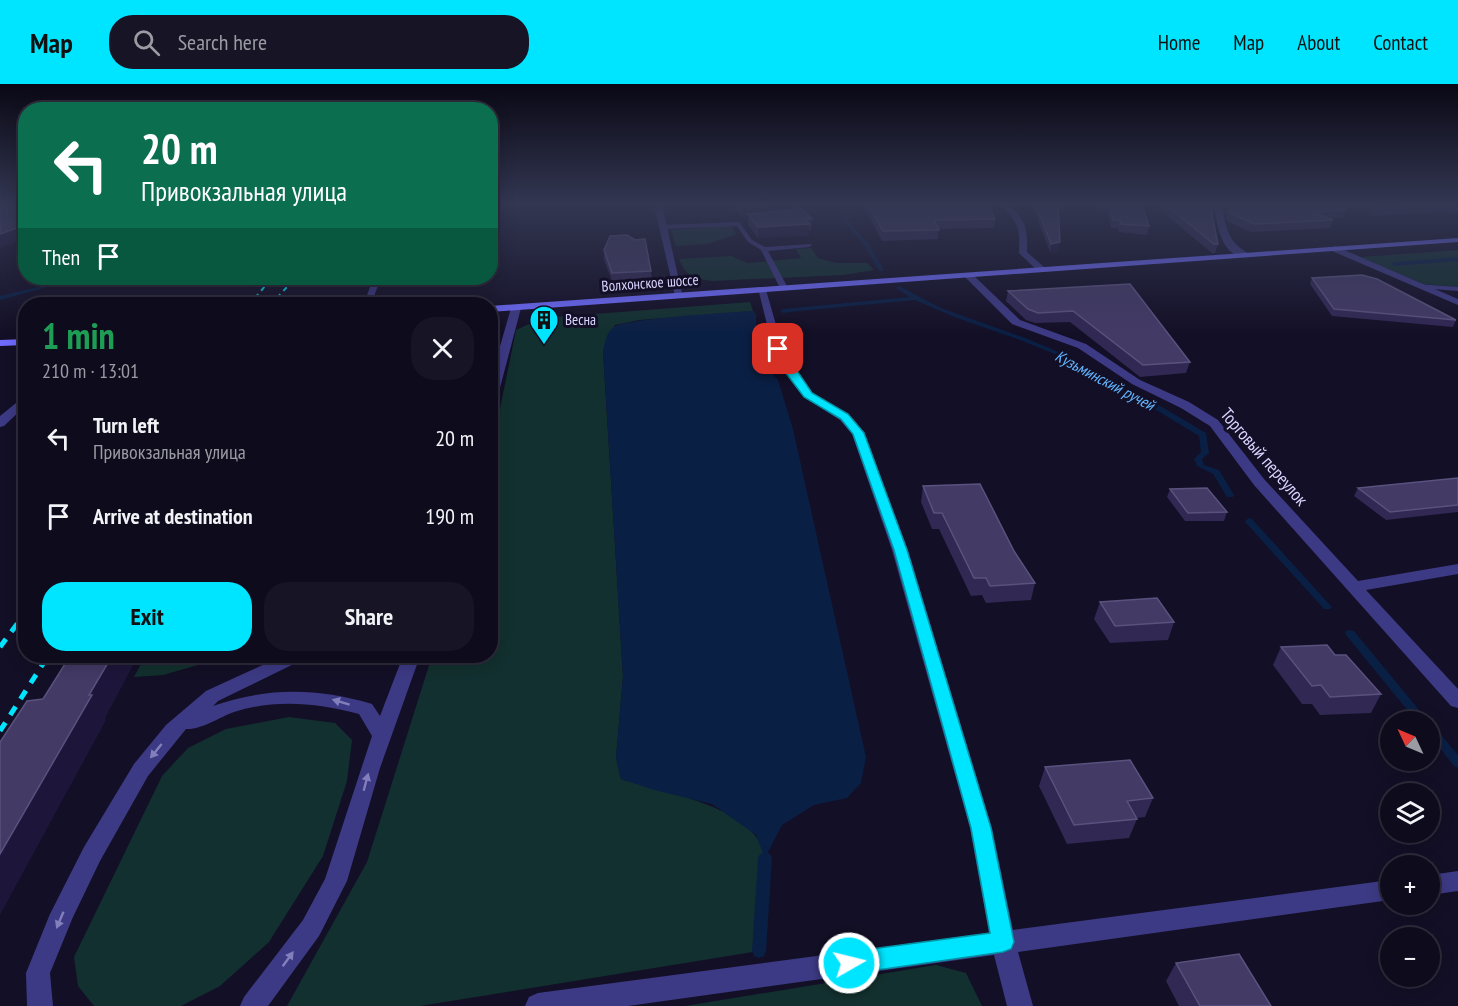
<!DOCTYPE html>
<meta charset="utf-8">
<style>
body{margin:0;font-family:"PT Sans Narrow",sans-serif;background:#171425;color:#f1f3f6;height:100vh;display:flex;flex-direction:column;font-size:22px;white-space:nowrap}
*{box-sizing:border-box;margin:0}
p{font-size:20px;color:#9b9ba3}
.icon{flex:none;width:33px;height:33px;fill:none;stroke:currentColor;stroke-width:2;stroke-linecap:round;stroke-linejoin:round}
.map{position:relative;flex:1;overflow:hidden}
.panel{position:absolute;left:18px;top:213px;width:480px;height:366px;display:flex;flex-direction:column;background:#0e0b1c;border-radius:24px;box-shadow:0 3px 15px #0003,0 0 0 2px #2e2b3b}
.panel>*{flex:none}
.guide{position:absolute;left:18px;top:18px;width:480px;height:183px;border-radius:24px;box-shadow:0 3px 15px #0003,0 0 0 2px #2e2b3b;background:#0b6e4f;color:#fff;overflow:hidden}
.needle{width:39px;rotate:314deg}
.controls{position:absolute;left:1380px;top:627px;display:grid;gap:12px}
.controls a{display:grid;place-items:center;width:60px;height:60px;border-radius:50%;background:#0e0b1c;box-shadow:0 3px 15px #0003,0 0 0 2px #2e2b3b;font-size:30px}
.pin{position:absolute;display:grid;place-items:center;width:51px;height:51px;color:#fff;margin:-26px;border-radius:12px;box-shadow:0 3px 9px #0006}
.me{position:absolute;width:66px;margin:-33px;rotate:82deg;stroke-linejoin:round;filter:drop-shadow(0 0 4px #0008)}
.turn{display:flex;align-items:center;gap:21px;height:126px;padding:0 24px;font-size:27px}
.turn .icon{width:78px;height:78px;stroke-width:2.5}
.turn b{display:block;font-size:42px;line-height:51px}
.then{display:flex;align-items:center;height:57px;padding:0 24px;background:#0003;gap:12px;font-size:22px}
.round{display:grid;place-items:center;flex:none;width:63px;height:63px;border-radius:24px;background:#171425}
.head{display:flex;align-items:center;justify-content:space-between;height:102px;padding:0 24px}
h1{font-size:36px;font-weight:700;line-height:45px;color:#1e9e55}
.action{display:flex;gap:12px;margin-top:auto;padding:12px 24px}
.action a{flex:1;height:69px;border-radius:24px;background:#00e5ff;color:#111;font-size:24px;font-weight:700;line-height:69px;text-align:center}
.action a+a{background:#171425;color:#f1f3f6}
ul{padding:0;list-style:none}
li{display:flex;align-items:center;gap:18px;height:78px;padding:0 24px}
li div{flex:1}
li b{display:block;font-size:22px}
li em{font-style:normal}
header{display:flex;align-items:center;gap:36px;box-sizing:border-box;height:84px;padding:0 30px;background:#00e5ff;color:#111}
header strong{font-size:28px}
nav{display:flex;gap:33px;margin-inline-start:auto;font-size:21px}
.search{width:420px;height:54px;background:#171425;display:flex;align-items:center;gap:15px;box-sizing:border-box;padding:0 21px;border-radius:24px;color:#9b9ba3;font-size:22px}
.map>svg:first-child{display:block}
.green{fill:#12302f}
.water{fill:#0a1f44}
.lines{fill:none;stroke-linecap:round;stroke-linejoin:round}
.stream{fill:#0a1f44;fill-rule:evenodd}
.lane{fill:#3d3a85;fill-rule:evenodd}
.street{fill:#3d3a85;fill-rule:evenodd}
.secondary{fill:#6f6bff;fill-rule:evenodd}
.rail-far2{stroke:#00e5ff;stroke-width:2;stroke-dasharray:5 4.5;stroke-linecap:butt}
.rail-far1{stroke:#00e5ff;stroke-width:3;stroke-dasharray:7 5;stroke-linecap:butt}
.rail{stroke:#00e5ff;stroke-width:5;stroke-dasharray:10 9;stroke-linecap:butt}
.wall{fill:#312854}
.shaded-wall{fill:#1d163a}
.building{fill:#433a66;stroke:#5a527e;stroke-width:1.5}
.oneway{fill:#837fbc}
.route{fill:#00e5ff;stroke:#0095a6;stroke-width:1.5}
.labels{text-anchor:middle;stroke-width:6;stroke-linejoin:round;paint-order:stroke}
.far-street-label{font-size:15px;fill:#d9d4ff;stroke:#130f26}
.far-poi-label{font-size:15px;fill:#d9d4ff;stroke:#130f26;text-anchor:start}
.far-water-label{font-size:16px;font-style:italic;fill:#62b6ff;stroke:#130f26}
.street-label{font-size:18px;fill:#d9d4ff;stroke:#130f26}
</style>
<header>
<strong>Map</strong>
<div class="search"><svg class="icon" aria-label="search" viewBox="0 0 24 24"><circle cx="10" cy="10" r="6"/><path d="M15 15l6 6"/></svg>Search here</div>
<nav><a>Home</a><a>Map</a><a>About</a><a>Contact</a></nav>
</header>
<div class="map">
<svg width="1458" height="922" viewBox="0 0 1458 922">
<rect width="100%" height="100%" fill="#130f26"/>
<path class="green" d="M731 141 736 150 708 160 676 162 671 146Z
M811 164 818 174 837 179H867L874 186 843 191 712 197C694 194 686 193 679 175L731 172 748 179 801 174 796 165Z
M1458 166V203L1424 200 1360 173Z
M750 218 753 227 639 236 615 241 603 267 623 592 616 674 621 695C662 709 761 722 765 776 767 805 761 837 759 867L420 922H287L367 778 432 572H490L491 369 516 246 542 234Z
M145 572H230L163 591 134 593Z
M289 633 335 639 352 656 347 697 323 772 269 858 220 902 181 922H94L78 902 74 873 162 692 188 664 226 645Z
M936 881 966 889 982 922H685Z"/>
<path class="water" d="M753 227 756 230V270L778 296 793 345 866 673 861 699 847 714 814 721 782 741 765 774 756 751 712 720 654 706 621 695 616 674 623 592 603 267C605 258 606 249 614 243 625 235 731 228 753 227Z"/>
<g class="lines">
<path class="stream" d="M851 121H855V126L847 135 868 159 884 186 883 187H879L864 161 842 135 851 126Z
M1458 173V177L1394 182 1391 180 1394 178Z
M74 194H81L0 216V212Z
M899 202 941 224 1025 254 1066 271 1120 298 1206 349 1209 369 1202 375 1204 381 1219 386 1234 411 1233 413H1227L1213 390 1197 382 1194 375 1201 368 1199 352 1115 301 1062 273 1020 256 957 234 915 216 799 227 783 229 780 227 783 225 910 213 897 205V203Z
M1249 434 1252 435 1330 521 1332 523 1330 525H1324L1246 439 1245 437Z
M1350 546 1354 547 1429 638H1417L1346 551 1345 549 1346 547Z
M1430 641 1434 642 1458 671V684L1454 682 1430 652Z
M765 768 770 770 772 774 766 867 764 872 759 874 754 872 752 867 758 774 760 770Z"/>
<path class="lane" d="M739 138 752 156 765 163 811 160 812 161 809 163 768 167 788 204 787 206 780 204 761 166 748 158 737 142 663 145 660 143 663 141Z
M373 194H381L371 220H364Z
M1418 200 1458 203V207L1421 204H1418Z"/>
<path class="street" d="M654 121H662L683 214 675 212Z
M1000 121H1008C1026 134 1028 147 1027 168L1044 183V187H1038L1019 169C1020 143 1019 139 1000 121Z
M1214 121H1222C1226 143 1227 157 1248 169V173C1221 175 1217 140 1214 121Z
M1335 162 1458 215V221L1332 167 1331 165Z
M965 189H971L1020 236 1086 260 1140 296 1189 318 1218 336 1264 395 1358 497 1458 480V490L1366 506 1458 605V624L1451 622 1254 401 1210 342 1181 324 1132 300 1078 264 1012 240 965 193Z
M758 204 766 206 783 265 796 288 812 309 848 330 864 349 908 466 992 744 1013 846 1390 796V816L1018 868 1033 922H1007L994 871 628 922H525L529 913 538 909 989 849 970 744 892 466 852 350 840 336 804 313 785 289 773 265Z
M516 221 521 224 496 319 490 322V297L511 224Z
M26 311V321L4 342 0 343V332Z
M282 572H305L302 576 218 617 213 622C267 603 317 604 372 620L380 632 403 572H420L380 684 347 797 319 852 268 922H240L244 913 303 836 325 795 372 652 359 630C317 619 275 615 234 628 220 633 201 646 186 645L148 692 100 777 73 833 50 889 53 922H27L26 889 50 830 84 763 134 680 166 641 206 607Z
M1458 787V807L1430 811V791Z"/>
<path class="secondary" d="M1458 154V158L490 228V222Z
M26 255V261L0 262V256Z"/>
<path class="rail-far2" d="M255 214 272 194
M277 214 295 194"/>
<path class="rail-far1" d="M249 220 256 212
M271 220 278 212"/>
<path class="rail" d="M0 563 26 528
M0 647 48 572"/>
</g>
<path class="wall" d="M732 121H797L796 125 812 135 811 146H809V151L758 154 748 141V133H742Z
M863 121H988L995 135 994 144 938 145V155L882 157Z
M1032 121H1058L1060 158 1058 167 1050 168Z
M1071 121H1142L1149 142 1147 151 1119 148 1118 144H1111L1107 125Z
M1154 121H1216L1213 130H1212L1218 160 1215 169H1212Z
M1224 121H1346V126L1343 134 1330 135 1333 136 1330 144 1251 148 1227 137Z
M1350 121H1458V129L1442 128 1373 132Z
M604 166 651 187 652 197 613 199 604 176Z
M1312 194 1456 236 1453 243 1332 232 1310 200Z
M1130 200 1190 278 1186 289 1140 293 1070 238 1035 239 1026 236 1006 217 1008 207Z
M1458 394V428L1386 436 1354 412 1358 404Z
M923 402 1014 467 1035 499 1031 516 986 519 982 511 971 512 939 445H932L921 418Z
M1170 405 1227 428 1224 437H1185L1167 413Z
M1100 518 1174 538 1168 556 1110 559 1094 535Z
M1281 563 1335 571 1381 610 1371 629 1320 631 1312 620H1302L1273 581Z
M1045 683 1153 714 1145 733 1136 734 1137 735 1129 754 1067 760 1039 702Z
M1176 879 1271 922H1179L1166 897Z"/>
<path class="shaded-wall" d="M0 121H26V124L0 133Z
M770 121H797L796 130H748V133H742V123Z
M809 140V151L758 154V143Z
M26 141V154L0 164V150Z
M1060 158 1058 167 1050 168 1051 160Z
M112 572H138L105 634 106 636 0 831V770Z"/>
<path class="building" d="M741 121H770L742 123Z
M868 121H988L995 135 934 136 939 146 883 147Z
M1036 121H1058L1060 158 1051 160Z
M1110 121H1142L1149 142 1121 140 1120 136H1113Z
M1166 121H1210L1218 160H1214Z
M1228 121H1346V126L1312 128 1333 136 1254 140 1230 129Z
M1370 121H1427L1377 124Z
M0 122 26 123V141L0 150Z
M799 122 812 135H805L809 140 758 143 748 130 796 126Z
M627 151 635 156 645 155 651 187 612 189 604 166 610 152Z
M1362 191 1377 195 1456 236 1334 225 1312 194Z
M1130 200 1190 278 1143 281 1073 227 1038 229 1028 225 1008 207Z
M1458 394V421L1390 428 1358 404Z
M980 400 1014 467 1035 499 990 502 986 494H974L942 429H934L923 402Z
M1207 404 1227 428 1188 429 1170 405Z
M1157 514 1174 538 1115 542 1100 518Z
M1327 561 1335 571H1346L1381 610 1330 613 1321 601 1312 602 1281 563Z
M70 572H112L89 611H92L0 770V658L27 617 43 615Z
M1130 676 1153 714 1127 717 1137 735 1074 741 1045 683Z
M1239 870 1271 922H1200L1176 879Z"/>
<defs><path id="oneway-solid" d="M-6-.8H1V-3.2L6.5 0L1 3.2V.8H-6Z" transform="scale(1.5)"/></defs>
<g class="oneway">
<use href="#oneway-solid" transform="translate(341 618) rotate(-163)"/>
<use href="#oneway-solid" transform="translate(156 667) rotate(129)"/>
<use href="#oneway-solid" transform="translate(366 698) rotate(-75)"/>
<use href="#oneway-solid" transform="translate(60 836) rotate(113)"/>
<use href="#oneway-solid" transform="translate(288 875) rotate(-54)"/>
</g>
<linearGradient id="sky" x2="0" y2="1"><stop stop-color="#0a0815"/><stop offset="0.48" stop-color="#333752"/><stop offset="1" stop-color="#333752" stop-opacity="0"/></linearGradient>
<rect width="1458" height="250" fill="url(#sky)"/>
<path class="route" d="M774 263H781L812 309 848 330 864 349 907 466 991 744 1014 858 1011 865 1003 868 849 890 841 886 838 879 841 872 849 868 990 849 971 744 894 466 853 350 841 335 804 313 786 289 773 265Z"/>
<defs>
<g id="building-pin" transform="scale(1.5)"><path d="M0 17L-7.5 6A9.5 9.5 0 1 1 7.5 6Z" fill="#00e5ff" stroke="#130f26"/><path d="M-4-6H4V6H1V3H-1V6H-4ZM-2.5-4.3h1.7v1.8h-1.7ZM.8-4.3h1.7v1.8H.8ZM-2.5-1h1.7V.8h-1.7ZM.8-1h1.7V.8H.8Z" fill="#111"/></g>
</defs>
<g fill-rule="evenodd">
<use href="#building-pin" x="544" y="236"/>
</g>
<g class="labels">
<g class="far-street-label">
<text transform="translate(650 199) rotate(-4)" y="5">Волхонское шоссе</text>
</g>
<g class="far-poi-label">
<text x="565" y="241">Весна</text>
</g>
<g class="far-water-label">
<text transform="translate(1105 296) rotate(28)" y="6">Кузьминский ручей</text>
</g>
<g class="street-label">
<text transform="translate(1264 373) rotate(49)" y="6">Торговый переулок</text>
</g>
</g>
</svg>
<div class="controls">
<a><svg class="needle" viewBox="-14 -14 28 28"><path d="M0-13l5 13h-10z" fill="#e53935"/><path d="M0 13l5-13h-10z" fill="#9b9ba3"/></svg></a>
<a><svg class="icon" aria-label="layers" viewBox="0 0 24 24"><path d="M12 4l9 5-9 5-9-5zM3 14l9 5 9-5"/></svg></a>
<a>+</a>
<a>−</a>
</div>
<div class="pin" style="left:778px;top:265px;background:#d93025"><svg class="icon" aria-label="arrive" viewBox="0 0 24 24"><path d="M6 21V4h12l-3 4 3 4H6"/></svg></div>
<svg class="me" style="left:849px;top:879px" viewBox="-20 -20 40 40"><circle r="17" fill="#00e5ff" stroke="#fff" stroke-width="3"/><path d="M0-11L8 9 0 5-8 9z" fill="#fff"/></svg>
<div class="guide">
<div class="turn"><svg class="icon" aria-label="left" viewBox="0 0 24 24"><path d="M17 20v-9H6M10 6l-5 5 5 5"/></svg><div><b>20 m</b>Привокзальная улица</div></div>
<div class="then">Then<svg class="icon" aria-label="arrive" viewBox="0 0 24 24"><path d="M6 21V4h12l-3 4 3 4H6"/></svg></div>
</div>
<section class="panel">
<div class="head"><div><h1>1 min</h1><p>210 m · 13:01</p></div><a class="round"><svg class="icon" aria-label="close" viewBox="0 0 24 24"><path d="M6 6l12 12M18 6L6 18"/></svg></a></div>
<ul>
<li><svg class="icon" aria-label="left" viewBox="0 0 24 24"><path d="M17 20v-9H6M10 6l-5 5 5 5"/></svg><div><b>Turn left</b><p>Привокзальная улица</p></div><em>20 m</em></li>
<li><svg class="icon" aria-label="arrive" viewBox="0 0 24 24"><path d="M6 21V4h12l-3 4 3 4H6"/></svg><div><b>Arrive at destination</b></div><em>190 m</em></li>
</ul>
<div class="action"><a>Exit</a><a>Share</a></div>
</section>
</div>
